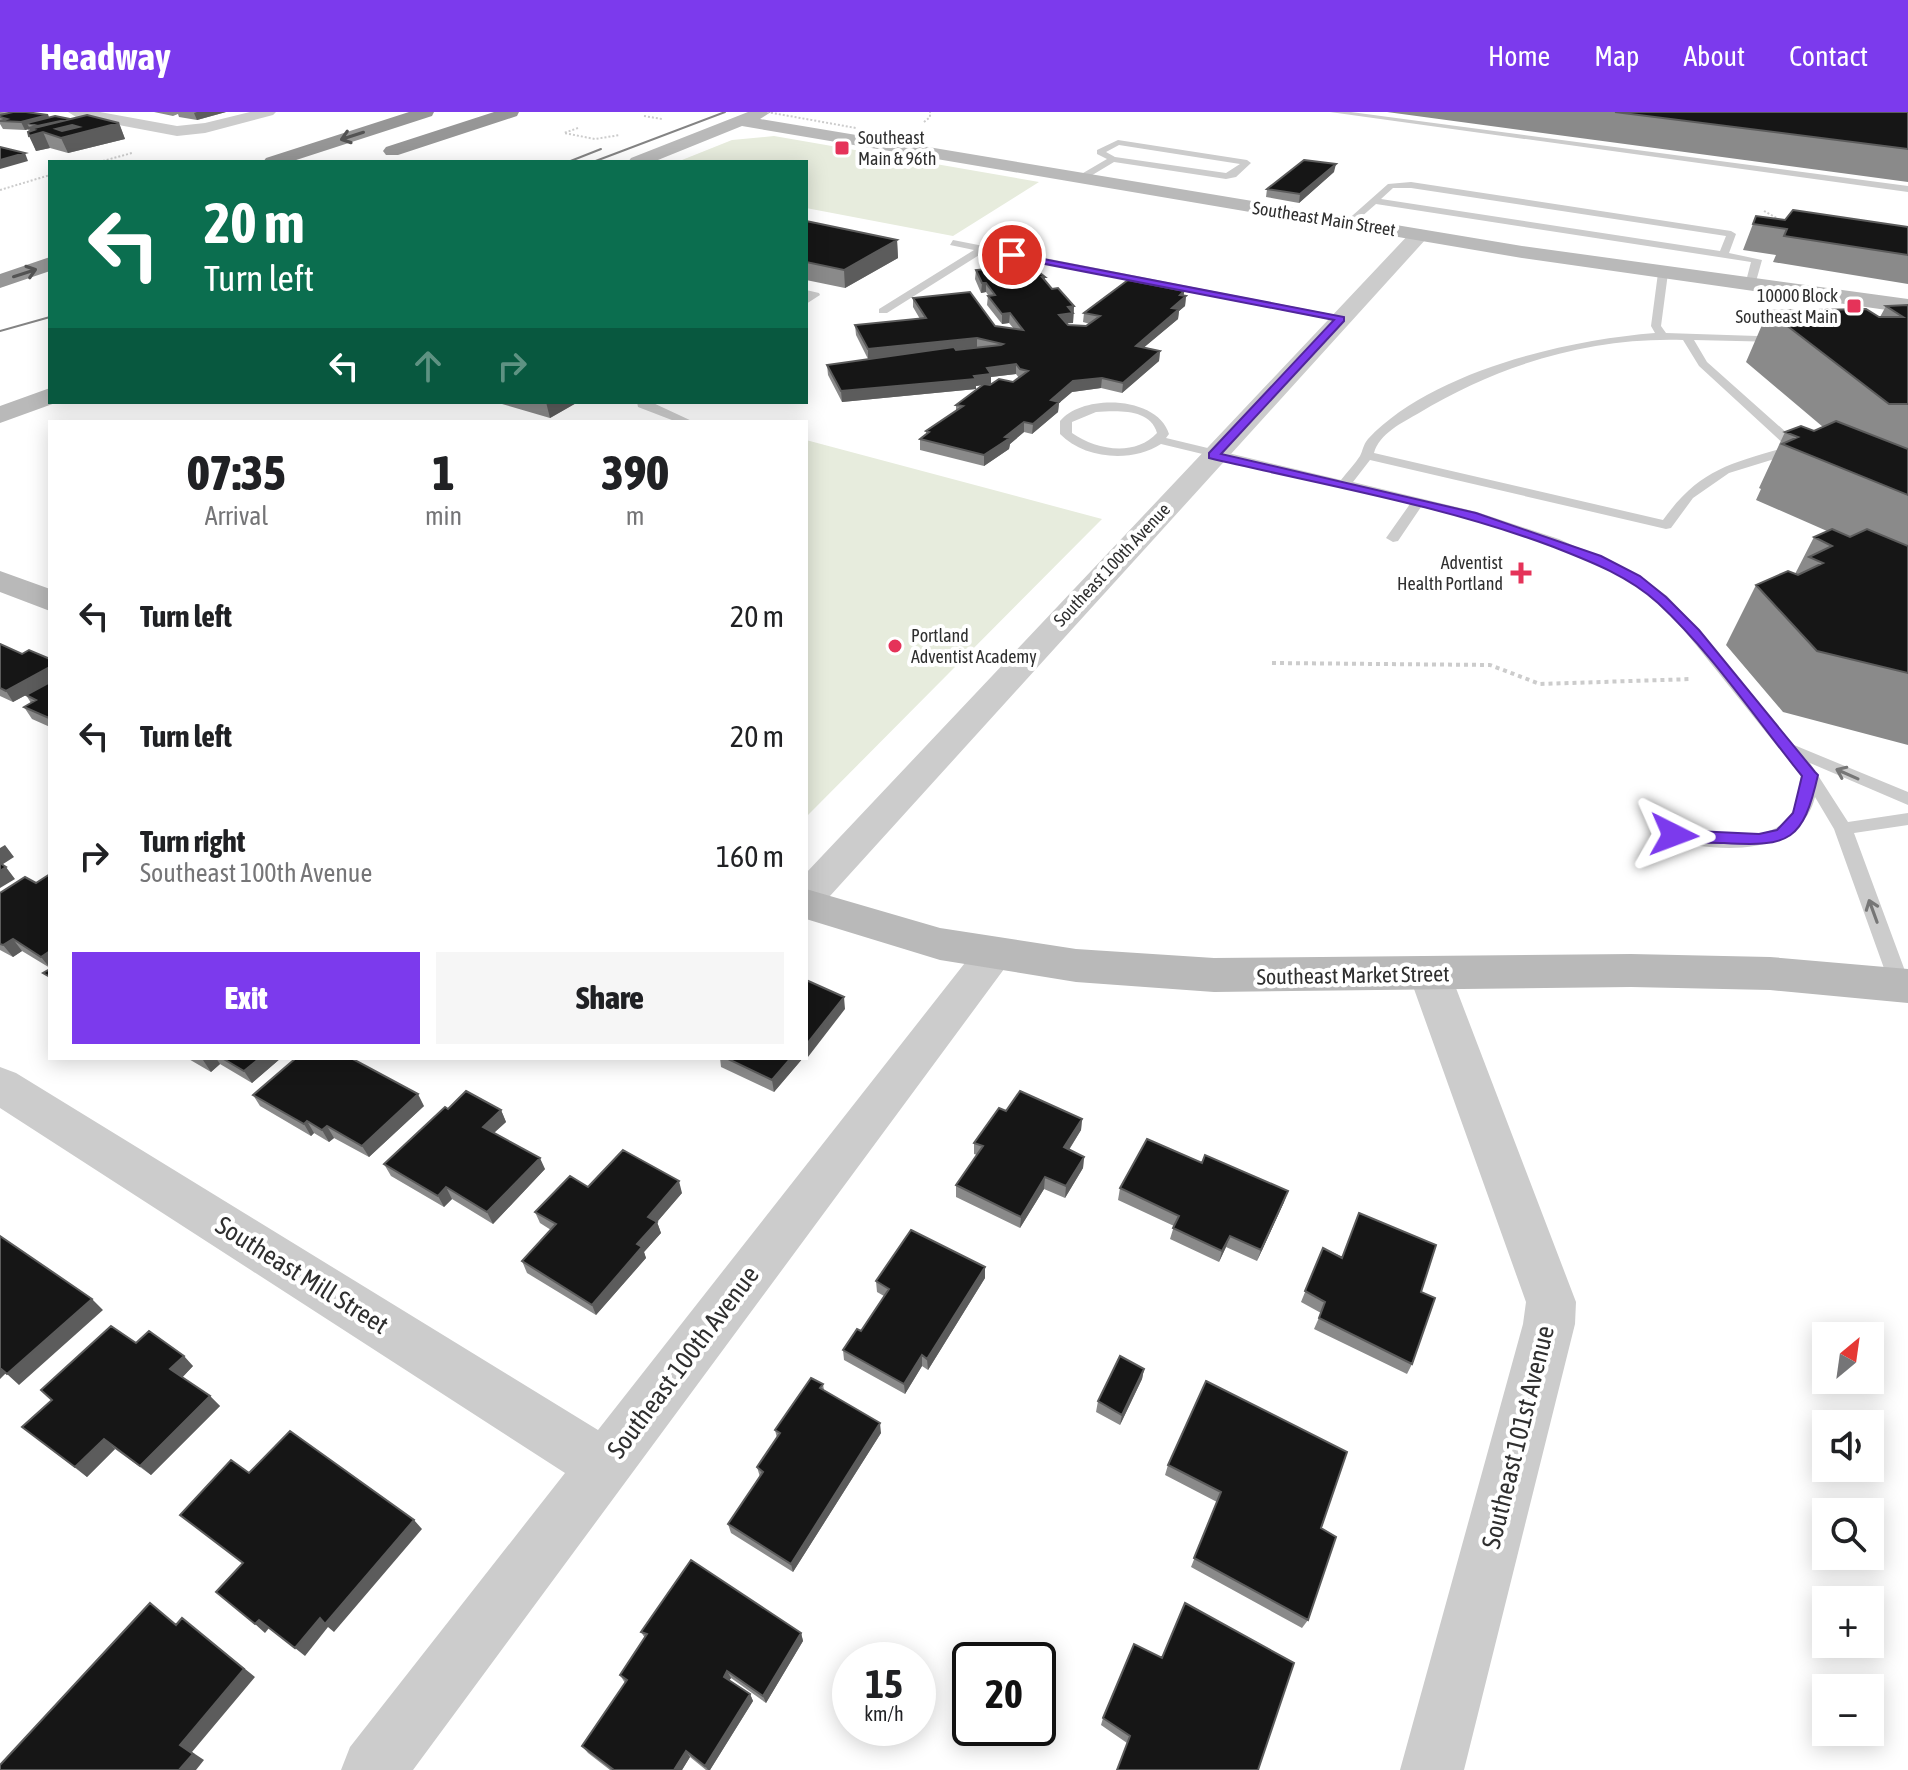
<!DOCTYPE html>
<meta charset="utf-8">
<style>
body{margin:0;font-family:"Asap Condensed",sans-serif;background:#f6f6f6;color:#202124;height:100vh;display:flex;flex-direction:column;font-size:30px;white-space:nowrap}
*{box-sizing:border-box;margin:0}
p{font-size:26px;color:#757577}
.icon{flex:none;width:44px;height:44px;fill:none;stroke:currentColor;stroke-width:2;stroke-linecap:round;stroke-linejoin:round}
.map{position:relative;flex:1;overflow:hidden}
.side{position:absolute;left:48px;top:308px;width:760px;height:640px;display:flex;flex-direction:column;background:#fff;border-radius:0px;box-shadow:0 4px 20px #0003}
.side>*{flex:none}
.hud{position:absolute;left:48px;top:48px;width:760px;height:244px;border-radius:0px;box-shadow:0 4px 20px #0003;background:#0b6e4f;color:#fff;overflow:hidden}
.needle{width:52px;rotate:29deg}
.fabs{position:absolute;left:1812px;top:1210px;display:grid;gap:16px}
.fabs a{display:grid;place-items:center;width:72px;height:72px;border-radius:0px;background:#fff;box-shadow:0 4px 20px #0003;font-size:40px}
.speed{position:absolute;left:832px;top:1530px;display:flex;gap:16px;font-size:40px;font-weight:700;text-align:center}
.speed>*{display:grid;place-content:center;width:104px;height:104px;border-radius:50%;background:#fff;box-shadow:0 4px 20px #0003;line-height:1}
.speed small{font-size:20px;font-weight:400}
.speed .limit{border:4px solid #111;border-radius:12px;background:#fff;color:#111}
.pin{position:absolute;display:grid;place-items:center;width:68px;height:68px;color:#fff;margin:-34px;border:4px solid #fff;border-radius:50%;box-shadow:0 2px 8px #0007}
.me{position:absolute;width:88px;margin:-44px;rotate:93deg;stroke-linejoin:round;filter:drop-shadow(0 0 6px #0008)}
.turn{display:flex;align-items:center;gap:28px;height:168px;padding:0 24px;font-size:36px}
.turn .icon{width:104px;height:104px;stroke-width:2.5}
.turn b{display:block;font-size:56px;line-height:68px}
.lanes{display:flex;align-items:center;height:76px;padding:0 24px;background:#0003;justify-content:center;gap:40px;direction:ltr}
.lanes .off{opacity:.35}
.eta{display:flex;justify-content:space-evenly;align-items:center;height:136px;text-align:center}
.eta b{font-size:48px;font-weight:800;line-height:56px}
.button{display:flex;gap:16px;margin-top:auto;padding:16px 24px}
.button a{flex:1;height:92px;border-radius:0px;background:#7c3aed;color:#fff;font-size:32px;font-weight:800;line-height:92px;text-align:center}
.button a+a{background:#f6f6f6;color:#202124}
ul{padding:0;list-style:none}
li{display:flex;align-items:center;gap:24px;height:120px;padding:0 24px}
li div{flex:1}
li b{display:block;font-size:30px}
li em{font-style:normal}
header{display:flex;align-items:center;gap:48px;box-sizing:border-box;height:112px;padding:0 40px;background:#7c3aed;color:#fff}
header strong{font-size:38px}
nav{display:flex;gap:44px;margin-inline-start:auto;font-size:28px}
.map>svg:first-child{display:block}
.green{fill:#e7ecdd}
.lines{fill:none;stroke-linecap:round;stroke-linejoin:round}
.path-far1{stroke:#ccc;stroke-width:2;stroke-dasharray:2 2;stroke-linecap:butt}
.path{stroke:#ccc;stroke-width:4;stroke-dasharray:4 4;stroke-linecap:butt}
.lane{fill:#ccc;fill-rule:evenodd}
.street{fill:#ccc;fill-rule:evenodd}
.secondary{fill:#b9b9b9;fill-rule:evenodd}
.highway{fill:#969696;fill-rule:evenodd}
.tram{stroke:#848484;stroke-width:2}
.path-bridge{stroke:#ccc;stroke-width:2;stroke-dasharray:2 2;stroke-linecap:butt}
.wall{fill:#8a8a8a;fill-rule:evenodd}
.shaded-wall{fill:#5c5c5c}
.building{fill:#161616;stroke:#5c5c5c;stroke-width:2;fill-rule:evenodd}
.oneway{stroke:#535353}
.oneway2{stroke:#767676}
.route{fill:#7c3aed;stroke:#51269a;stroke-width:2}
.poi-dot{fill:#e53359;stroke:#fff;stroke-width:3}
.labels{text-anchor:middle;stroke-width:8;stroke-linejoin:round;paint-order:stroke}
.far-poi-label{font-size:18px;fill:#2f2f2f;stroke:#fff;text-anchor:start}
.far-street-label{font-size:18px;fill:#2f2f2f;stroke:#fff}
.street-label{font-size:22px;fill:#2f2f2f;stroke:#fff}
.near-street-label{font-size:26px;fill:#2f2f2f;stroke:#fff}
</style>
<header>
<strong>Headway</strong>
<nav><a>Home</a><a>Map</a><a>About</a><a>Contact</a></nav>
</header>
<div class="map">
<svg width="1908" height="1658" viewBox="0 0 1908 1658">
<rect width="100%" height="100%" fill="#fff"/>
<path class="green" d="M774 24 1039 70 953 124 806 96V50H677L732 28Z
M806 328 1102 407 808 703 806 702Z"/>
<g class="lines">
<path class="path-far1" d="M644 4 662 7
M924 10 930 5V0
M578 16 564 21 595 27 620 23
M99 50 132 41
M0 78 50 63
M1764 99 1780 108 1779 112"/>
<path class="path" d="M1272 551 1490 553 1540 572 1692 567"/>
<path class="lane" d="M1330 0H1351L1908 74V80Z
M1118 28 1247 48 1251 51 1236 65 1226 67 1114 50 1084 68H1078V64L1107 47 1097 42V38ZM1119 33 1240 52 1226 61 1115 45 1106 40Z
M1411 70 1731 119 1736 122 1729 141 1762 148 1755 173 1750 176 1745 173 1751 150 1376 92 1352 113 1344 111 1388 72ZM1393 76H1411L1726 124 1720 139 1381 87Z
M953 128 1341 204 1346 207 1341 210 984 140 887 201H879V197L974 138 950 133Z
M1663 158 1668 161 1661 214 1666 221 1785 225 1786 227 1781 230 1694 228 1707 250 1797 330V340L1729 361 1693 386 1671 416 1666 417 1370 348 1353 370 1477 400 1559 427 1640 464 1667 484 1699 518 1794 633 1908 680V693L1810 651 1848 710 1908 701V713L1854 721 1908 867 1907 878H1893L1890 873 1834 717 1815 685C1800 746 1716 741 1667 727L1665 723 1667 719 1674 717C1707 720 1772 737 1792 700 1798 689 1798 675 1801 664 1773 629 1745 594 1717 559 1698 536 1679 510 1657 490 1605 444 1489 411 1421 395L1398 429 1393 430 1386 426 1410 392 1161 332C1132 351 1084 347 1060 322V309C1083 281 1158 284 1169 322L1166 326 1341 368C1347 360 1355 352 1360 344 1363 338 1363 333 1368 327 1431 260 1565 228 1655 221L1651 214 1658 161ZM1683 228 1699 254 1787 335C1729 352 1700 357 1663 408L1374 341C1379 322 1403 310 1419 301 1498 253 1590 225 1683 228ZM1096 300C1117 299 1150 296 1157 321 1135 345 1096 338 1072 321V310Z
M806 178 819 181 820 183 806 192Z
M637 290H651L694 310H677L638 295Z"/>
<path class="street" d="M68 0H100L177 14 205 11 250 0H276L273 3 205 21 177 24 76 5Z
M1419 117 1426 119 1428 123 1426 127 820 795 806 798V761L1412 119Z
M993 828 1007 833 1013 843 1007 853 413 1658H341L350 1635 565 1361 0 996V955L16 961 598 1318 979 833Z
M1430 848 1445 852 1451 863 1576 1190 1575 1212 1464 1658H1400L1523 1212 1526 1190 1409 863 1415 852Z"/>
<path class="secondary" d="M748 0H771L760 7 1522 134 1908 187V201L1522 146 742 14 653 50H628L631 46Z
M50 276V290H58L0 311V294Z
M0 459 50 477V499L0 480Z
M806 777 940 816 1076 837 1214 846 1631 842 1770 845 1908 857V891L1770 878 1631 875 1214 880 1076 870 940 848 806 807Z"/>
<path class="highway" d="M409 0H434L432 4 290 50H263L266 46Z
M494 0H519L517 4 398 43H386L383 39 386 35Z
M50 145V159L0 176V162Z"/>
<path class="tram" d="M568 50 601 37
M593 50 725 0
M0 219 50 205"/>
<path class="path-bridge" d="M767 0 856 16"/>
</g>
<path class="wall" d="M0 0 48 3 49 5 119 11 125 27 68 41 50 36 36 39 28 17 25 18 3 17 0 12Z
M154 0H226L197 8 179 5 178 2 173 4Z
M1387 0H1908V70Z
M1334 60 1299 91 1266 85 1267 77Z
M1756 104 1785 108 1908 115V172L1773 150 1776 143 1743 138Z
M806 109 897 128 898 146 845 176 806 168Z
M976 158 1045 165V169L1052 177 1074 194 1073 211H1066L1068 213 1086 214 1090 212 1083 210 1084 201 1184 179V184H1186L1185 194 1179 199 1178 207 1144 235 1160 239 1159 249 1122 281 1101 276 1072 280 1059 291 1058 300 1032 322 1024 320 1010 332 1009 337 984 354 920 338V327L926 322V319L956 299V293L982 273 976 274V277L842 290 828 263 827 253 868 247 856 223 855 213 920 207 913 195V186L995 214 1014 217 1009 211 1002 212 987 193 988 183 986 180 981 181 975 167ZM1016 262 1019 266 1013 270 990 273H987L991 272V265Z
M1908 193V633L1783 600 1726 533 1756 473 1795 462 1814 425 1827 419 1756 388 1761 377 1759 376 1785 320 1814 319 1823 315 1746 250 1768 199 1880 205 1886 194Z
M495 290H578L550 306Z
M0 532 22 542 50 547V615L32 607 24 595 31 591 26 583 13 590 0 584Z
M25 765 50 856 22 839 13 845 0 838V781Z
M187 946H281L252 971 220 952 211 960Z
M720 946H803L774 980 721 955Z
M253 983 424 994 369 1045 334 1026 329 1030 314 1021 311 1024 260 994Z
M448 997 501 998 506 1010 494 1021 545 1057 493 1112 452 1087 444 1095 391 1064 384 1052Z
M1006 999 1082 1007 1081 1018 1069 1038 1084 1045 1083 1056 1065 1086 1044 1077 1020 1116 956 1085V1073L977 1043 974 1042V1031Z
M588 1075 682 1081 657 1110 661 1121 644 1140 646 1146 596 1203 527 1161 522 1149 551 1118 540 1111 535 1100Z
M1120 1076 1284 1090 1257 1149 1226 1135 1219 1150 1170 1127 1174 1114 1118 1088Z
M1323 1136 1421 1180 1412 1252 1407 1262 1314 1217 1321 1201 1301 1190Z
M985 1155V1166L928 1258 922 1254 905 1282 844 1248 843 1238 861 1219 884 1184 877 1180 876 1169Z
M136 1231 193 1254 182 1265 210 1284 220 1294 151 1363 115 1337 87 1365 22 1315Z
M1144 1257 1142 1267 1120 1313 1096 1300 1098 1289Z
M823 1272 824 1278 881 1321 793 1460 731 1421 728 1412 760 1365 757 1355 777 1326 775 1318Z
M1168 1353 1321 1416 1308 1508 1302 1516 1191 1455 1217 1390 1165 1363Z
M641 1520 801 1521 803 1529 766 1591 731 1566 729 1568 750 1582 753 1589 710 1658H706L690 1645 682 1658H610L588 1641 582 1634 625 1571 620 1563 645 1526Z
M1103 1606 1258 1658 1127 1631 1101 1613Z"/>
<path class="shaded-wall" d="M197 0H226L197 8 194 1Z
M48 3 51 11H27L30 17 25 18 21 10Z
M74 8 79 18 43 20 50 36 36 39 29 24Z
M119 11 125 27 68 41 61 26Z
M25 41 28 49 0 57V48Z
M1336 52 1334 60 1299 91 1300 82Z
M897 128 898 146 845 176 844 158Z
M982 171H986V180L981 181Z
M1184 179 1183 187 1186 184 1185 194 1179 199 1178 207 1135 243 1136 234 1172 196 1180 183Z
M1074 194 1073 211 1058 212 1059 203 1068 195Z
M1010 201 1009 211 1002 212V202Z
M977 226V236L868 247V237Z
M1160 239 1159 249 1122 281 1123 271Z
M1016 252V262L991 265V272L976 274V277L842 290 841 279 974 264 987 256Z
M1102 266 1101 276 1072 280 1059 291 1058 300 1032 322 1033 312 1051 288 1073 269Z
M546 290H578L550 306Z
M1024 310V320L1010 332 1009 337 984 354V343Z
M50 555V570L13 590 6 579Z
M5 733 14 745 0 754V736Z
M6 755 15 767 0 776V759Z
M13 827 22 839 13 845 3 833Z
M50 839V856L41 845Z
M844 885 845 897 808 945 806 933Z
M206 946H216L220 952 211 960 203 948Z
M260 946H281L252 971 244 959Z
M791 946H803L774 980 772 968Z
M418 982 424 994 369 1045 362 1034Z
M501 998 506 1010 488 1026 483 1015Z
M1082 1007 1081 1018 1063 1047 1064 1035Z
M307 1009 314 1021 311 1024 304 1012Z
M327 1014 334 1026 329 1030 322 1018Z
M1084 1045 1083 1056 1065 1086 1066 1074Z
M540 1046 545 1057 493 1112 487 1100Z
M1045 1065 1044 1077 1020 1116 1021 1105Z
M679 1069 682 1081 657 1110 661 1121 644 1140 646 1146 596 1203 592 1193 637 1132 648 1105Z
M446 1075 452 1087 444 1095 438 1084Z
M1288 1079 1284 1090 1257 1149 1261 1138Z
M1230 1124 1226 1135 1219 1150 1222 1139Z
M985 1155V1166L928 1258 927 1247Z
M92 1187 103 1198 19 1273 7 1262Z
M922 1243V1254L905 1282 904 1272Z
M184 1244 193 1254 180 1268 170 1257Z
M0 1256 6 1261 0 1267Z
M1144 1257 1142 1267 1120 1313 1122 1303Z
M210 1284 220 1294 151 1363 140 1354Z
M880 1311 881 1321 793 1460 791 1452Z
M104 1327 115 1337 87 1365 75 1355Z
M414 1408 422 1417 334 1520 328 1515 305 1544 295 1536 320 1506Z
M182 1506 255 1565 192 1640 204 1648 196 1658H179Z
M259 1508 269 1516 265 1521 255 1512Z
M801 1521 803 1529 766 1591 763 1584Z
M727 1559 731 1566 727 1572 724 1565Z
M750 1582 753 1589 710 1658H708L705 1654Z
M686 1639 690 1645 682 1658H674Z"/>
<path class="building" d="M13 0H26L48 3 21 10 0 9 7 7 0 5V3Z
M1615 0H1908V37Z
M87 3 119 11 61 26 43 20 29 24 28 20 34 18 30 17ZM72 13 79 15 62 19 56 17Z
M55 4 70 7 28 16 38 14 27 11Z
M0 35 25 41 0 48Z
M1304 48 1336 52 1300 82 1267 77Z
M1793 98 1908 115V143L1784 124 1787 117 1753 112 1756 104 1785 108Z
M806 109 897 128 844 158 806 150Z
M1030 153 1045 165H1042L1052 177 1058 176 1074 194 1068 195 1073 201 1059 203 1068 213 1086 214 1100 204 1084 201 1128 168 1184 179 1180 183 1186 184 1172 196 1179 197 1136 234 1160 239 1123 271 1102 266 1073 269 1051 288 1059 290 1033 312 1024 310 1005 325 1010 326 984 343 920 327 929 320 926 319 963 294 956 293 984 272 990 273 999 267 1013 270 1028 259 1020 257 1016 252 987 256 991 262 974 264 976 267 841 279 827 253 954 235 956 238 1001 233 1003 232 977 226 868 237 855 213 926 206 913 186 970 180 995 214 1023 218 1010 201 1002 202 988 184 995 183 986 171H982L976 158Z
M1908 193V292H1889L1768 199 1866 197 1879 205H1903L1886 194Z
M1836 309 1908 337V383L1782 332 1798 325 1785 320 1801 314 1814 319Z
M1832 417 1850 425 1867 417 1908 434V561L1817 539 1756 473 1788 459 1798 463 1823 451 1809 445 1832 434 1814 425Z
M0 532 22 542 29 538 50 547V555L6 579 0 576Z
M50 570V605L49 606 24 595 36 588 26 583Z
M0 751 6 755 0 759Z
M50 762V839L41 845 13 827 3 833 0 832V781L25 765 36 771Z
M50 857V865L43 861Z
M806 868 844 885 806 933Z
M222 946H260L244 959Z
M296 946H351L418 982 362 1034 327 1014 322 1018 307 1009 304 1012 253 983Z
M726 946H791L772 968Z
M466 979 501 998 483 1015 540 1046 487 1100 446 1075 438 1084 384 1052 445 995 448 997Z
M1020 979 1082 1007 1064 1035 1084 1045 1066 1074 1045 1065 1021 1105 956 1073 983 1034 974 1031 999 996 1006 999Z
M1147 1027 1202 1051 1205 1043 1288 1079 1261 1138 1230 1124 1222 1139 1173 1116 1179 1104 1120 1076Z
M623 1038 679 1069 648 1105 657 1110 637 1132 642 1135 592 1193 522 1149 556 1112 535 1100 570 1064 588 1075Z
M1359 1101 1436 1133 1421 1180 1435 1186 1412 1252 1319 1206 1325 1190 1305 1179 1323 1136 1342 1146Z
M911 1118 985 1155 927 1247 922 1243 904 1272 843 1238 857 1217 861 1219 889 1177 876 1169Z
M0 1124 92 1187 7 1262 0 1256Z
M111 1214 136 1231 149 1219 184 1244 170 1257 210 1284 140 1354 104 1327 75 1355 22 1315 52 1288 41 1278Z
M1120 1244 1144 1257 1122 1303 1098 1289Z
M811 1266 823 1272 820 1276 880 1311 791 1452 728 1412 763 1360 757 1355 780 1321 775 1318Z
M1206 1269 1347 1340 1321 1416 1336 1425 1308 1508 1194 1446 1221 1380 1168 1353Z
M290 1319 414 1408 325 1512 320 1506 295 1536 259 1508 255 1512 216 1480 243 1451 180 1403 231 1348 249 1361Z
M691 1448 801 1521 763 1584 727 1559 724 1565 750 1582 705 1654 686 1639 674 1658H614L582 1634 627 1568 620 1563 647 1522 641 1520Z
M150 1491 176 1513 182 1506 244 1557 180 1633 193 1642 179 1658H0V1653Z
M1185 1491 1294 1551 1258 1658H1117L1130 1624 1103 1606 1134 1532 1162 1546Z"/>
<defs><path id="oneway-shaft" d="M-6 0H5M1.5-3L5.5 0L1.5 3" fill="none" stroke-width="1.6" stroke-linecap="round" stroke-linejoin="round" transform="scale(2)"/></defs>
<g class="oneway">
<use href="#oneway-shaft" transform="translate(352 24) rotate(162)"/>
<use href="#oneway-shaft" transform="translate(25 161) rotate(-18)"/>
</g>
<g class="oneway2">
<use href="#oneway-shaft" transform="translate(1847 662) rotate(-156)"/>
<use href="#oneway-shaft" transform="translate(1873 799) rotate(-110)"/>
</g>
<path class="route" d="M1012 141 1344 205V209L1221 342 1476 401 1601 444 1640 464 1666 485 1699 518 1815 660 1818 663C1803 729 1790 735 1724 731 1706 730 1685 732 1668 727L1665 723 1674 718 1759 722 1777 718 1793 701 1802 664C1755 606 1712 541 1658 491 1627 463 1589 449 1551 434 1441 393 1323 373 1209 346V341L1334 208 1009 145Z"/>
<g class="poi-dot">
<rect x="834" y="28" width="16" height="16" rx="4"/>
<rect x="1846" y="186" width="16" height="16" rx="4"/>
<path d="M1517 449h8v8h8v8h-8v8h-8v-8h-8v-8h8z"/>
<circle cx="895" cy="534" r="8"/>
</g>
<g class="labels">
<g class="far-poi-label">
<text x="858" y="32">Southeast<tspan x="858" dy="21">Main &amp; 96th</tspan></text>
<text x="1838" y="190" text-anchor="end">10000 Block<tspan x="1838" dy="21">Southeast Main</tspan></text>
<text x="1503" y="457" text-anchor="end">Adventist<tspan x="1503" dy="21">Health Portland</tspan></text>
<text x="911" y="530">Portland<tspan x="911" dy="21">Adventist Academy</tspan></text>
</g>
<g class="far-street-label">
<text transform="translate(1324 107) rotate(9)" y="6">Southeast Main Street</text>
<text transform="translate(1112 453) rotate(-47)" y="6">Southeast 100th Avenue</text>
</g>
<g class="street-label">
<text transform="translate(1353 863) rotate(-1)" y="8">Southeast Market Street</text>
</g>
<g class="near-street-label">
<text transform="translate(302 1163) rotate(32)" y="9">Southeast Mill Street</text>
<text transform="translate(683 1250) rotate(-53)" y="9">Southeast 100th Avenue</text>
<text transform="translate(1518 1325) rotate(-76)" y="9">Southeast 101st Avenue</text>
</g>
</g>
</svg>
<div class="fabs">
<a><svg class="needle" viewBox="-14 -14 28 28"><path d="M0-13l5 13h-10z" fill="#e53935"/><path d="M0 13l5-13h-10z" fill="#757577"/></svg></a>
<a><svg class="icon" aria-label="sound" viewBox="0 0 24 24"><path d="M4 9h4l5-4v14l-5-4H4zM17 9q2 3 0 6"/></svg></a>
<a><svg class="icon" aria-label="search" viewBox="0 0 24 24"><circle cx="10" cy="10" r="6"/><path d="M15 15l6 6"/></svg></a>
<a>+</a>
<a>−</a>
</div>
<div class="speed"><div>15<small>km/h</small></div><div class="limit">20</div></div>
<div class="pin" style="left:1012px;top:143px;background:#d93025"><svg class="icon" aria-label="arrive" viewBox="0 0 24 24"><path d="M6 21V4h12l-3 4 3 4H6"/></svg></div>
<svg class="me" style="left:1674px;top:723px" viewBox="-20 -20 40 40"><path d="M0-17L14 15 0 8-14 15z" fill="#7c3aed" stroke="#fff" stroke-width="4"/></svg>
<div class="hud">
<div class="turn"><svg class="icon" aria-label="left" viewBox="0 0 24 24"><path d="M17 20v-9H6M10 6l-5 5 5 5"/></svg><div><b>20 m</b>Turn left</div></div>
<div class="lanes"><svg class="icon" aria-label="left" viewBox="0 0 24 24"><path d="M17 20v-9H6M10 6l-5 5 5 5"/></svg><svg class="icon off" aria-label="ahead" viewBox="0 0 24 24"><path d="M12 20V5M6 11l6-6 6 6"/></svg><svg class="icon off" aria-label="right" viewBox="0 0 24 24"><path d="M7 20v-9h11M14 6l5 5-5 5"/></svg></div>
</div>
<section class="side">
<div class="eta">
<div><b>07:35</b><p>Arrival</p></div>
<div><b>1</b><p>min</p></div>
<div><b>390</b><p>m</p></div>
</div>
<ul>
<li><svg class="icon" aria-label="left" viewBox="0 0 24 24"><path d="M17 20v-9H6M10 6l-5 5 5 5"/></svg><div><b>Turn left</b></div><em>20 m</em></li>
<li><svg class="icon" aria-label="left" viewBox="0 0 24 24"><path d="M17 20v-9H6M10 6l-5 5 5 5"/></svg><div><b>Turn left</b></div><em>20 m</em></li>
<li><svg class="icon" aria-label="right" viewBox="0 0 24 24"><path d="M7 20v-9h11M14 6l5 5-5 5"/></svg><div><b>Turn right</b><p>Southeast 100th Avenue</p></div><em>160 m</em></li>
</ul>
<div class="button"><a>Exit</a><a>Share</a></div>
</section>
</div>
